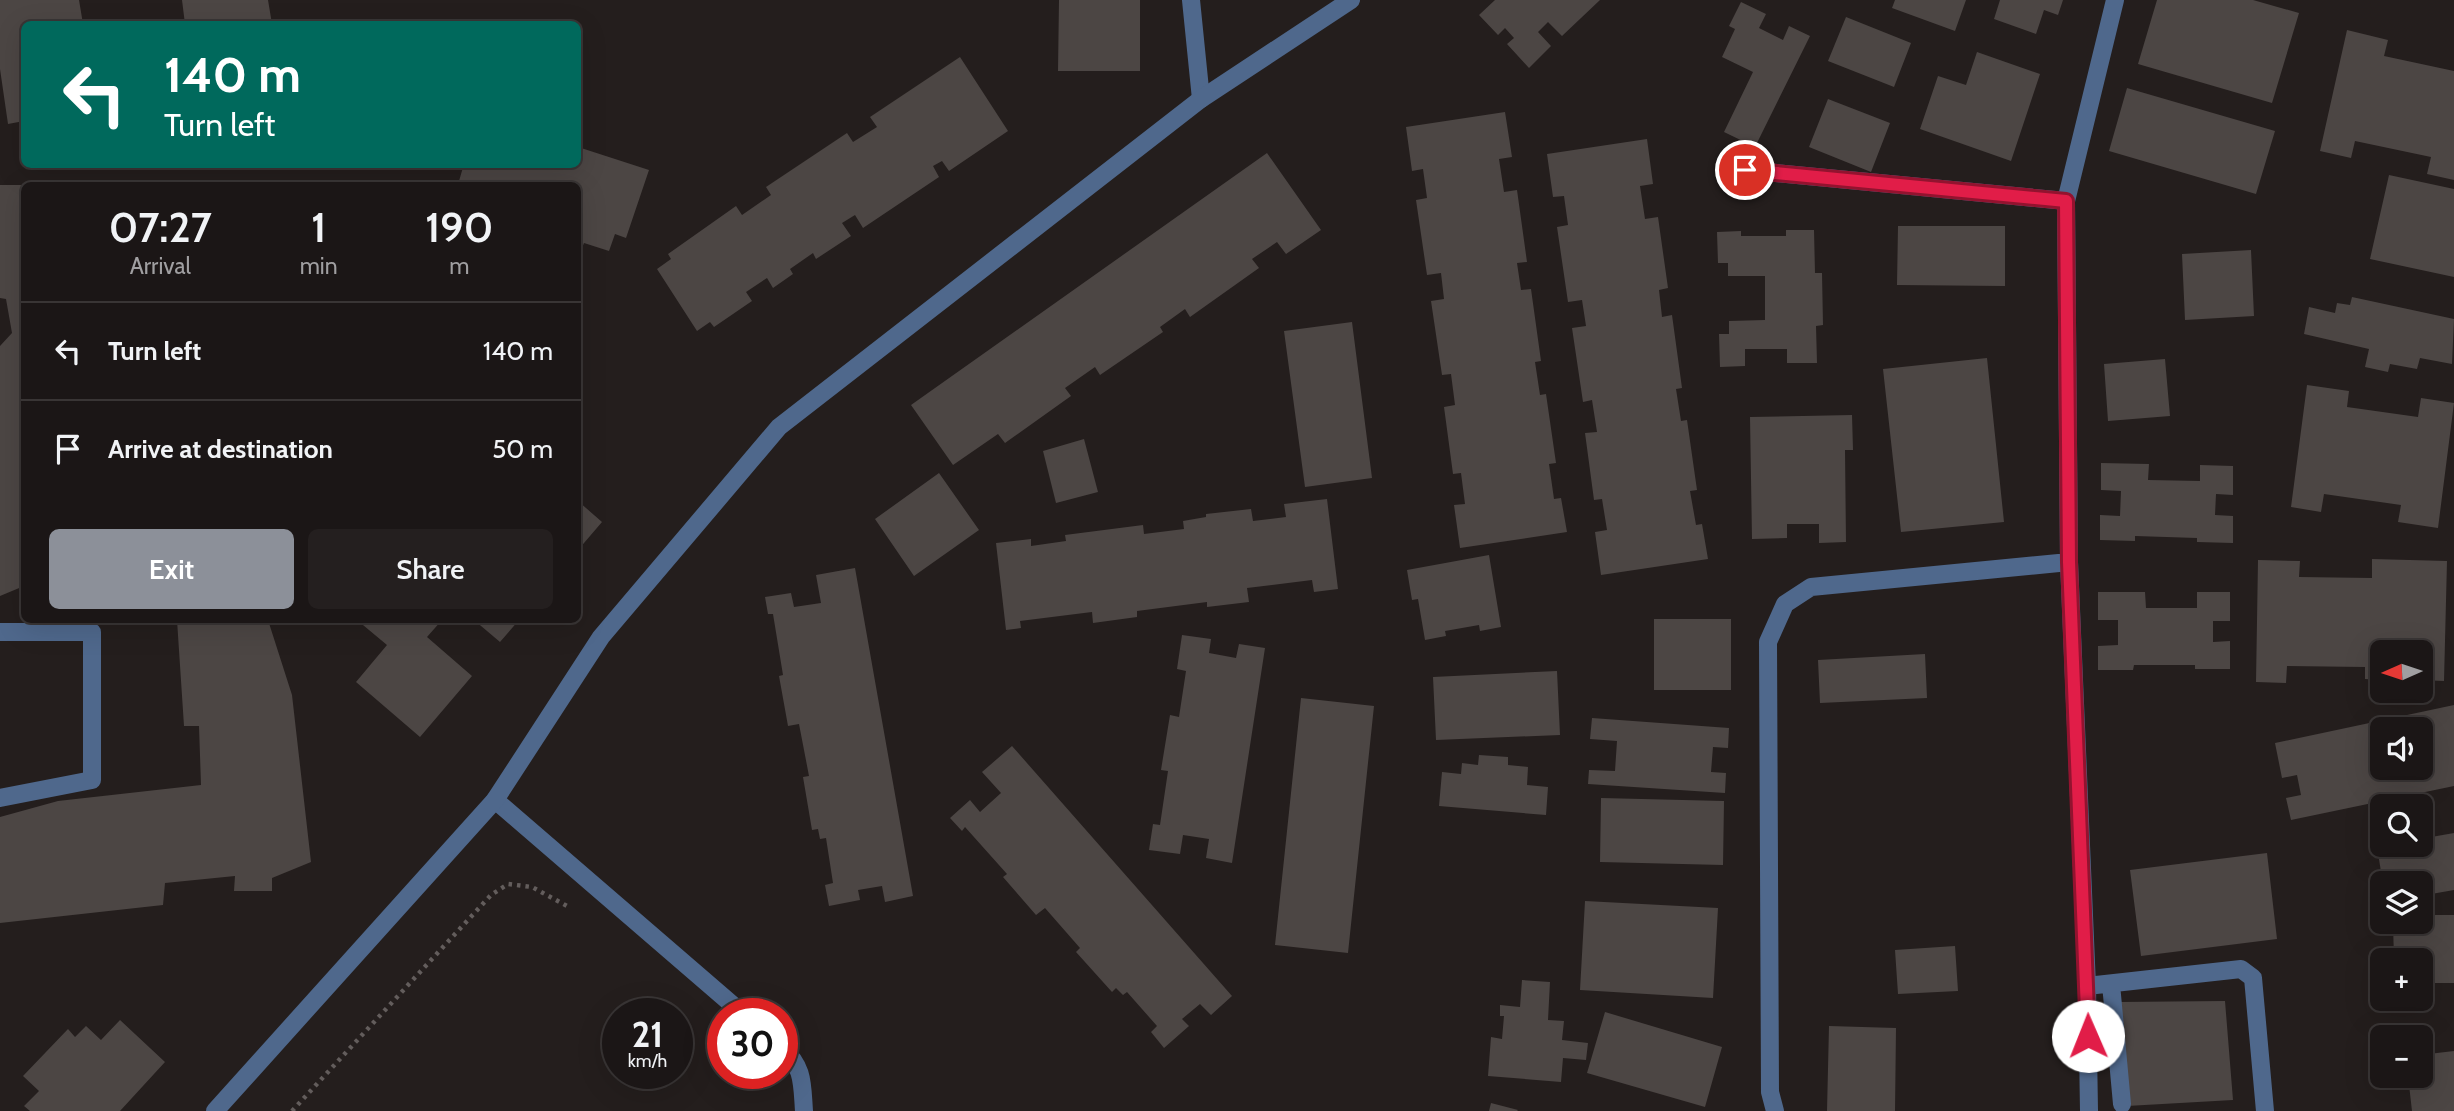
<!DOCTYPE html>
<meta charset="utf-8">
<style>
body{margin:0;font-family:Cabin,sans-serif;background:#241f1f;color:#f1f3f6;height:100vh;display:flex;flex-direction:column;font-size:26px;white-space:nowrap}
*{box-sizing:border-box;margin:0}
p{font-size:23px;color:#a09fa1}
.icon{flex:none;width:38px;height:38px;fill:none;stroke:currentColor;stroke-width:2;stroke-linecap:round;stroke-linejoin:round}
.map{position:relative;flex:1;overflow:hidden}
.details{position:absolute;left:21px;top:182px;width:560px;height:441px;display:flex;flex-direction:column;background:#1b1616;border-radius:10px;box-shadow:0 7px 28px #0002,0 0 0 2px #393535}
.details>*{flex:none}
.top-card{position:absolute;left:21px;top:21px;width:560px;height:147px;border-radius:10px;box-shadow:0 7px 28px #0002,0 0 0 2px #393535;background:#00695c;color:#fff;overflow:hidden}
.needle{width:46px;rotate:267deg}
.controls{position:absolute;left:2370px;top:640px;display:grid;gap:14px}
.controls a{display:grid;place-items:center;width:63px;height:63px;border-radius:10px;background:#1b1616;box-shadow:0 7px 28px #0002,0 0 0 2px #393535;font-size:35px}
.speed{position:absolute;left:602px;top:998px;display:flex;gap:14px;font-size:35px;font-weight:700;text-align:center}
.speed>*{display:grid;place-content:center;width:91px;height:91px;border-radius:50%;background:#1b1616;box-shadow:0 7px 28px #0002,0 0 0 2px #393535;line-height:1}
.speed small{font-size:18px;font-weight:400}
.speed .limit{border:10px solid #d22;background:#fff;color:#111}
.pin{position:absolute;display:grid;place-items:center;width:60px;height:60px;color:#fff;margin:-30px;border:4px solid #fff;border-radius:50%;box-shadow:0 2px 7px #0007}
.me{position:absolute;width:77px;margin:-38px;rotate:359deg;stroke-linejoin:round;filter:drop-shadow(0 0 5px #0008)}
.turn{display:flex;align-items:center;gap:24px;height:147px;padding:0 28px;font-size:32px}
.turn .icon{width:91px;height:91px;stroke-width:2.5}
.turn b{display:block;font-size:49px;line-height:60px}
.eta{display:flex;justify-content:space-evenly;align-items:center;height:119px;text-align:center}
.eta b{font-size:42px;font-weight:600;line-height:49px}
.action{display:flex;gap:14px;margin-top:auto;padding:14px 28px}
.action a{flex:1;height:80px;border-radius:10px;background:#8c9099;color:#fff;font-size:28px;font-weight:600;line-height:80px;text-align:center}
.action a+a{background:#241f1f;color:#f1f3f6}
ul{padding:0;list-style:none}
li{display:flex;align-items:center;gap:21px;height:98px;padding:0 28px;border-top:2px solid #393535}
li div{flex:1}
li b{display:block;font-size:26px}
li em{font-style:normal}
.map>svg:first-child{display:block}
.building{fill:#4c4644;fill-rule:evenodd}
.lines{fill:none;stroke-linecap:round;stroke-linejoin:round}
.path{stroke:#635d5c;stroke-width:4.5;stroke-dasharray:3.5 5;stroke-linecap:butt}
.minor{stroke:#4f688c;stroke-width:18}
.tertiary{stroke:#4f688c;stroke-width:18}
.route-casing{stroke:#92132f;stroke-width:18}
.route{stroke:#e11d48;stroke-width:12}
</style>
<div class="map">
<svg width="2454" height="1111" viewBox="0 0 2454 1111">
<rect width="100%" height="100%" fill="#241e1d"/>
<path class="building" d="M0 0H79L83 24H24V121L8 124 0 69Z
M182 0H268L272 24H185Z
M1059 0H1140V71H1058Z
M1495 0H1600L1562 36 1548 22 1538 32 1551 46 1529 68 1507 44 1514 38 1505 28 1498 35 1479 15Z
M1895 0H1966L1955 31 1892 8Z
M2000 0H2063L2058 15 2044 10 2036 34 1994 19Z
M2157 0H2253L2299 13 2272 103 2138 64Z
M1741 2 1766 14 1759 28 1783 40 1789 26 1810 36 1755 147 1724 132 1753 72 1722 57 1735 29 1729 26Z
M1846 17 1911 43 1894 87 1828 61Z
M2347 30 2388 40 2384 56 2454 71V180L2427 174 2431 157 2355 141 2351 158 2320 151Z
M1977 52 2040 74 2011 161 1920 129 1938 76 1966 85Z
M960 57 1008 131 949 171 942 161 933 166 939 177 863 228 855 215 842 223 851 236 816 259 813 253 790 269 793 274 773 288 767 278 746 292 752 301 714 327 710 322 697 331 657 269 671 259 668 254 736 206 742 215 771 195 766 187 847 133 853 142 877 127 870 117Z
M2127 88 2275 131 2256 194 2109 151Z
M1828 99 1890 123 1871 172 1809 147Z
M1505 112 1512 157 1499 159 1504 192 1517 190 1527 262 1517 263 1521 290 1531 289 1541 361 1535 362 1540 395 1546 394 1556 463 1549 464 1554 499 1561 498 1567 532 1460 548 1454 505 1465 504 1461 473 1453 474 1444 407 1455 405 1451 374 1442 375 1431 301 1444 299 1441 273 1427 275 1416 200 1427 198 1423 169 1412 171 1406 127Z
M1647 139 1653 184 1640 186 1645 219 1658 217 1668 288 1659 290 1662 317 1672 315 1682 388 1676 389 1681 421 1687 420 1697 490 1690 491 1696 525 1702 524 1708 559 1601 575 1595 532 1607 530 1602 499 1594 500 1585 433 1597 432 1592 400 1583 402 1572 328 1586 326 1582 300 1568 302 1557 227 1568 225 1564 196 1553 197 1547 154Z
M578 147 649 170 626 238 615 234 609 251 584 243 582 248 578 246V186H474L459 181 464 164H578Z
M1267 153 1321 230 1286 254 1277 242 1252 259 1259 268 1190 317 1185 309 1160 327 1163 332 1100 375 1095 367 1065 388 1071 396 1005 443 998 434 953 465 911 405Z
M2389 175 2454 189V277L2370 259Z
M0 185H24V586L0 596V346L12 333 6 299 0 298Z
M1898 226H2005V286L1897 285Z
M1786 230H1814L1815 273H1822L1823 325 1816 326 1817 363H1787V349H1745V366L1720 367 1719 334H1729V321L1765 320V276H1728V263H1718L1717 232 1741 231V236H1786Z
M2251 250 2254 316 2185 320 2182 254Z
M2352 297 2454 319 2452 364 2420 358 2417 369 2390 364 2388 372 2365 367 2369 349 2304 334 2309 307 2335 313 2337 303 2350 305Z
M1352 322 1372 478 1305 487 1284 331Z
M1987 358 2004 522 1901 532 1883 369Z
M2165 359 2170 416 2108 421 2104 364Z
M2307 385 2349 391 2347 407 2418 417 2421 398 2454 403 2438 528 2398 522 2401 505 2324 494 2321 512 2291 507Z
M1852 415 1853 450H1845L1846 542 1819 543V524H1787V538L1752 539 1750 417Z
M1084 439 1098 492 1056 503 1043 451Z
M2101 463 2149 464 2148 480 2200 481V465L2233 466V495L2216 494 2215 515 2233 516V543L2197 542V538L2135 536V541L2100 540V515L2120 516 2121 491 2101 490Z
M939 473 979 530 914 576 875 519Z
M1327 499 1338 589 1314 592 1312 580 1247 588 1249 602 1207 607V602L1137 611V617L1093 623 1092 612 1020 621 1021 628 1006 630 996 543 1031 539V546L1066 541 1065 535 1143 525 1144 534 1184 529 1183 521 1206 517V514L1251 509 1253 521 1286 517 1284 504Z
M578 501 602 522 578 550Z
M1489 555 1501 627 1480 631 1479 625 1445 631 1446 636 1425 640 1418 599 1412 600 1407 570Z
M2372 559 2447 561 2444 681 2420 680V653H2382V680L2365 679V667L2287 666 2286 683 2256 682 2258 560 2300 561 2299 577 2372 578Z
M855 568 913 896 885 902 882 886 858 890 860 900 829 906 825 885 833 883 826 838 820 839 818 829 812 830 803 777 809 776 799 724 788 726 779 676 783 675 773 614H768L765 597 791 593 794 607 821 603 816 575Z
M2098 592H2145L2146 608H2197V592H2230V621H2213V642L2230 641V669H2195V665H2134L2133 670H2098V646L2118 645V620H2098Z
M1654 619H1731V690H1654Z
M177 620H268L292 695 311 862 272 878V891H234L235 876 165 883 163 905 0 923V817L58 801 201 785 199 726H184Z
M357 620H442L427 637 472 676 420 737 356 682 387 645Z
M474 620H519L500 642Z
M1182 635 1211 639 1209 653 1236 658 1239 644 1265 648 1232 863 1206 858 1209 839 1183 835 1180 854 1149 850 1153 824 1160 825 1168 771 1161 770 1170 715 1179 717 1186 671 1177 669Z
M1925 654 1927 698 1820 703 1818 660Z
M1557 671 1560 735 1436 740 1433 677Z
M1301 698 1374 706 1348 953 1275 945Z
M2454 705V786L2291 820 2286 798 2301 795 2297 775 2282 778 2275 743ZM2382 730H2420V768H2382Z
M1592 718 1729 728 1728 748 1713 747 1711 772 1726 773 1725 793 1588 784 1589 770 1615 771 1617 741 1590 739Z
M1012 746 1232 996 1211 1015 1200 1004 1182 1019 1189 1026 1164 1048 1151 1032 1157 1026 1127 992 1123 995 1116 988 1112 992 1076 952 1080 948 1045 908 1036 915 1003 877 1007 874 965 827 962 831 950 818 970 800 980 812 1001 793 982 772Z
M1479 755 1508 757V765L1528 767 1527 785 1548 787 1546 815 1439 806 1442 772 1461 774 1462 763 1478 765Z
M1601 798 1724 801 1723 865 1600 862Z
M2454 833V890L2420 896V884H2383L2377 847 2420 845V839Z
M2267 853 2277 939 2141 956 2130 870Z
M1585 901 1718 908 1713 998 1580 990Z
M2420 915H2454V983H2420V961H2394L2393 922H2420Z
M1955 946 1958 991 1898 994 1895 950Z
M1522 980 1550 982 1548 1020 1564 1021 1562 1040 1588 1043 1586 1060 1563 1058 1561 1082 1488 1076 1491 1037 1502 1039 1504 1016H1500V1005L1520 1007Z
M2225 1001 2233 1100 2127 1106 2118 1002Z
M1605 1012 1722 1047 1705 1107 1587 1073Z
M120 1020 165 1062 120 1111H30L24 1106 39 1091 23 1076 68 1029 75 1037 86 1026 101 1040Z
M1829 1026 1896 1028 1895 1111H1827Z
M2454 1051V1111H2412L2408 1076H2420V1055Z
M1491 1103 1518 1110 1517 1111H1489Z"/>
<g class="lines">
<path class="path" d="M292 1111 491 895 508 884 532 887 567 906"/>
<path class="minor" d="M1191 0 1201 99
M1745 170 2066 201
M0 632H92V780L0 798
M495 800 742 1013
M2111 984 2122 1104
M2087 986 2241 969 2253 978 2265 1111
M782 1048C804 1067 802 1084 804 1111
M1775 1111 1770 1092 1768 642 1785 604 1811 587 2069 562
M2089 1111 2087 986 2069 562 2066 201 2115 0"/>
<path class="tertiary" d="M215 1111 495 800 601 637 779 427 1201 99 1351 0"/>
</g>
<g class="lines">
<g class="route-casing">
<path id="route" d="M1745 170 2066 201 2069 562 2088 1036"/>
</g>
<use href="#route" class="route"/>
</g>
</svg>
<div class="controls">
<a><svg class="needle" viewBox="-14 -14 28 28"><path d="M0-13l5 13h-10z" fill="#e53935"/><path d="M0 13l5-13h-10z" fill="#a09fa1"/></svg></a>
<a><svg class="icon" aria-label="sound" viewBox="0 0 24 24"><path d="M4 9h4l5-4v14l-5-4H4zM17 9q2 3 0 6"/></svg></a>
<a><svg class="icon" aria-label="search" viewBox="0 0 24 24"><circle cx="10" cy="10" r="6"/><path d="M15 15l6 6"/></svg></a>
<a><svg class="icon" aria-label="layers" viewBox="0 0 24 24"><path d="M12 4l9 5-9 5-9-5zM3 14l9 5 9-5"/></svg></a>
<a>+</a>
<a>−</a>
</div>
<div class="speed"><div>21<small>km/h</small></div><div class="limit">30</div></div>
<div class="pin" style="left:1745px;top:170px;background:#d93025"><svg class="icon" aria-label="arrive" viewBox="0 0 24 24"><path d="M6 21V4h12l-3 4 3 4H6"/></svg></div>
<svg class="me" style="left:2088px;top:1036px" viewBox="-20 -20 40 40"><circle r="19" fill="#fff"/><path d="M0-13L10 11 0 6-10 11z" fill="#e11d48"/></svg>
<div class="top-card">
<div class="turn"><svg class="icon" aria-label="left" viewBox="0 0 24 24"><path d="M17 20v-9H6M10 6l-5 5 5 5"/></svg><div><b>140 m</b>Turn left</div></div>
</div>
<section class="details">
<div class="eta">
<div><b>07:27</b><p>Arrival</p></div>
<div><b>1</b><p>min</p></div>
<div><b>190</b><p>m</p></div>
</div>
<ul>
<li><svg class="icon" aria-label="left" viewBox="0 0 24 24"><path d="M17 20v-9H6M10 6l-5 5 5 5"/></svg><div><b>Turn left</b></div><em>140 m</em></li>
<li><svg class="icon" aria-label="arrive" viewBox="0 0 24 24"><path d="M6 21V4h12l-3 4 3 4H6"/></svg><div><b>Arrive at destination</b></div><em>50 m</em></li>
</ul>
<div class="action"><a>Exit</a><a>Share</a></div>
</section>
</div>
